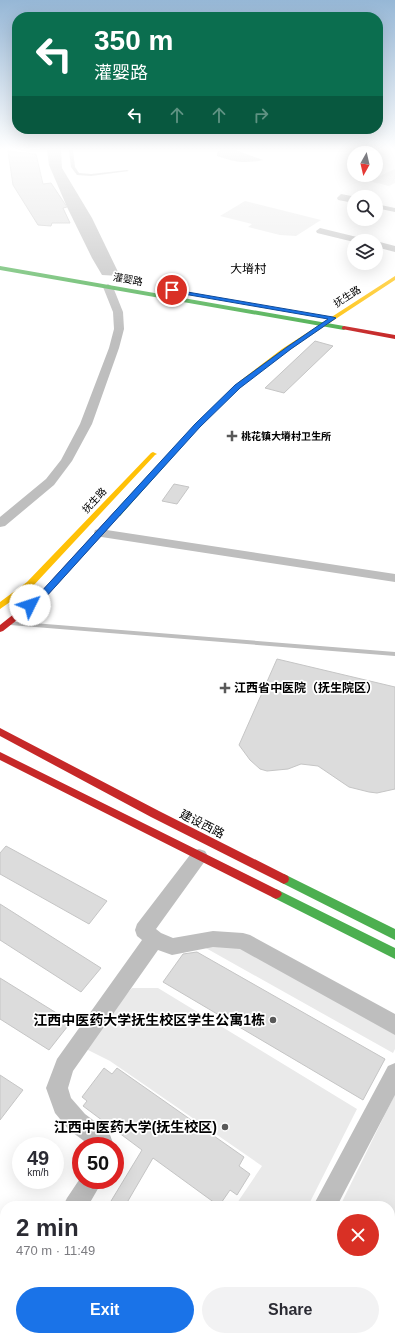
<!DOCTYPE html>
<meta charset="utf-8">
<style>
body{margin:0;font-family:Arial,"Noto Sans SC",sans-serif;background:#f2f2f3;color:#2b2b33;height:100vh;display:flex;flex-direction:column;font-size:15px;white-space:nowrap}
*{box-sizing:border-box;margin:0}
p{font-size:13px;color:#7c7c81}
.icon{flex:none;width:22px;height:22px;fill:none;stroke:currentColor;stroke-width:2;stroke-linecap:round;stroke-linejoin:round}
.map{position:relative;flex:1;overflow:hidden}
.details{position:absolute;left:0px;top:1201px;width:395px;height:140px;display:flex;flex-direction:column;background:#fff;border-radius:16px 16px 0 0;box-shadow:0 4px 16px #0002}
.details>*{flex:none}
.banner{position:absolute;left:12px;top:12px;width:371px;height:122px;border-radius:16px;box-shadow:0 4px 16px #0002;background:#0b6e4f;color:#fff;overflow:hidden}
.needle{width:26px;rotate:188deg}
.controls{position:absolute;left:347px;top:146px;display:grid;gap:8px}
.controls a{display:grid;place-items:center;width:36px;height:36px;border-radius:50%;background:#fff;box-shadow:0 4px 16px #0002;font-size:20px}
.speed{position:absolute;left:12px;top:1137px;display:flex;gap:8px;font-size:20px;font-weight:700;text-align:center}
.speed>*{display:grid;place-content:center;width:52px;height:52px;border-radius:50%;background:#fff;box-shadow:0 4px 16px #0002;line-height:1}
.speed small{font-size:10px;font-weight:400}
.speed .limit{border:6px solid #d22;background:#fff;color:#111}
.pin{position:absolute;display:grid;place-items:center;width:34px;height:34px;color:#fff;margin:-17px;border:2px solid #fff;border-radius:50%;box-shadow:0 1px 4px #0007}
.me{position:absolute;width:44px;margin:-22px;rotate:49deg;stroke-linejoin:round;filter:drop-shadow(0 0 3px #0008)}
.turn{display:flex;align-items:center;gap:14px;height:84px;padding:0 16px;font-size:18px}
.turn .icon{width:52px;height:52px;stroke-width:2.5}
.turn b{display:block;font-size:28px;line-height:34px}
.lanes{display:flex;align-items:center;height:38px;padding:0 16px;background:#0003;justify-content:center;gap:20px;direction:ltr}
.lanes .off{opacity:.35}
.round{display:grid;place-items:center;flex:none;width:42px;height:42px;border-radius:21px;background:#f2f2f3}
.overview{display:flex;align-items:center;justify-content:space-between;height:68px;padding:0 16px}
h1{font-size:24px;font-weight:700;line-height:30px}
.action{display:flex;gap:8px;margin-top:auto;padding:8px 16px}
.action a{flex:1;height:46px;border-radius:24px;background:#1a73e8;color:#fff;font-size:16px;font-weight:700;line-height:46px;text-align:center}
.action a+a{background:#f2f2f3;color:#2b2b33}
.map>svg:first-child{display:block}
.green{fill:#eaeaea}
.water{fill:#bcbcbc}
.building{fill:#dcdcdc;stroke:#c5c5c5}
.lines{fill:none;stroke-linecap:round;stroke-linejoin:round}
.lane{fill:#bebebe;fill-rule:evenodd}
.street{fill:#bebebe;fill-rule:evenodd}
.fast{fill:#4caf50;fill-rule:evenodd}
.slow{fill:#ffc107;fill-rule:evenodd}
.jam{fill:#c62828;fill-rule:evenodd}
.route{fill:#1a73e8;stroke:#114b97}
.poi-dot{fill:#595959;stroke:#fff;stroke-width:1.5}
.labels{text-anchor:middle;stroke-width:3.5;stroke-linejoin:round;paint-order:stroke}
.far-street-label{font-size:10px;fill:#000;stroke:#fff}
.far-poi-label{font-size:10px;font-weight:bold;fill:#000;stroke:#fff;text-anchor:start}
.far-quarter-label{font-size:12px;fill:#000;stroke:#fff}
.poi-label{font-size:12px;font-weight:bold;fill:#000;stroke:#fff;text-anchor:start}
.street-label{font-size:12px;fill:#000;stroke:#fff}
.near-poi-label{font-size:14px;font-weight:bold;fill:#000;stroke:#fff;text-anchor:end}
</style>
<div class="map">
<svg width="395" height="1341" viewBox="0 0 395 1341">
<rect width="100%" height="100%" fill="#fff"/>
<path class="green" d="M395 169V183L389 186 369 181Z
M245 201 321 220 296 236 280 235 248 227 252 224 220 216Z
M225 946 242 947 395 1031V1049L393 1053 204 947Z
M132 988H158L357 1109 308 1206H235L262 1166 110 1061 80 1046Z
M395 1094V1341H337L334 1336H390V1206H340Z
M275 1336H333L330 1341H273Z"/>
<path class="water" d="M47 150H61L62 168 92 218 120 276 102 275 92 258 67 207 49 165Z
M222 150H235L263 160C245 164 234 162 217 156V152Z"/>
<path class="building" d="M8 151 36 154 43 184 51 183 67 207 63 208 70 223H52L51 226 38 225 13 185Z
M315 341 333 346 284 393 265 388Z
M174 484 189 487 177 504 162 501Z
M277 659 395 687V789L377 793 369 792 349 787 318 766 301 764 288 769 267 771 260 769 250 760 239 745Z
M6 846 107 901 89 924 0 874V853Z
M0 904 101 968 81 992 0 940Z
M197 952 385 1059 363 1100 163 982 183 954Z
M0 978 71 1022 49 1050 0 1019Z
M104 1068 112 1074 117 1068 244 1157 239 1166 250 1174 237 1195 230 1190 219 1206 153 1158 125 1206H108L142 1150 83 1106 87 1101 82 1097Z
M0 1075 23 1090 0 1120Z"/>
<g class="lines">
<path class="lane" d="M69 150H73L75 167 79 173 91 174 127 170 129 171 91 176 77 175 71 167Z
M8 621 395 652V656L10 625H8L7 623Z"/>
<path class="street" d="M341 194 357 197H354V203L338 200 337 198Z
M376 204 395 208V212L376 208Z
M320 228 365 239 366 241 354 242 317 233 316 231Z
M376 241 395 246V252L376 247Z
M108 284 113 287 123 312 124 329 119 348 92 424 72 461 54 485 5 526 0 527V517L46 479 61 460 80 424 109 348 114 329 113 312 103 287Z
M100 529 395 574V582L95 536 94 533 95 530Z
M199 849 205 851 208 856 205 861 156 929 161 933 173 938 213 931 243 933 250 935 395 1014V1035L240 949 213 947 172 955 158 950 73 1071 68 1088 71 1098 85 1114 109 1132 114 1146H91L69 1130 55 1113 46 1088 57 1059 142 940 137 936 135 930 137 924 193 851Z
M395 1063V1095L337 1206H313L388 1066Z
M81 1177V1180H103L88 1206H63L67 1198Z
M83 1336H112L115 1341H85Z
M245 1336H269L268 1341H242Z"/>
<path class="fast" d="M0 266 344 326 347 328 344 330 0 270Z
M223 398 226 400 200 426 120 516H114V512L196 424 221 399Z
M284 874 395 929V940L280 882 279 879 280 876Z
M276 889 395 948V959L272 897 270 894 272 891Z"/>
<path class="slow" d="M395 276V280C337 319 277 354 225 401H221V399L240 381 282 349Z
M153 452 157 454 155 455 33 586 0 609V602L27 582 151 453Z"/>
<path class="jam" d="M344 326 395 335V339L342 329V327Z
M114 512H120L121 514 45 598 3 631 0 632V625L39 594Z
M0 728 159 811 288 876 289 879 288 882 284 884 280 882 151 817 0 736Z
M0 752 280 891 282 894 280 897 276 899 272 897 0 760Z"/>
</g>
<linearGradient id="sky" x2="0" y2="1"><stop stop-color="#96b7d6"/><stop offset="0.44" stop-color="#fff"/><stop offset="1" stop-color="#fff" stop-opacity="0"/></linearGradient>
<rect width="395" height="338" fill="url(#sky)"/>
<path class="route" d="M170 289 333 317 336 318 291 349 240 388 200 427 45 598 33 607H27L26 605 27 603 39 594 195 424 235 385 287 347 328 319 172 292H170Z"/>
<g class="poi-dot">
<path d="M230 430h4v4h4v4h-4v4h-4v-4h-4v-4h4z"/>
<path d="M223 682h4v4h4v4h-4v4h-4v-4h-4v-4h4z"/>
<circle cx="273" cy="1020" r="4"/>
<circle cx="225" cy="1127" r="4"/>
</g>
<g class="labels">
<g class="far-street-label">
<text transform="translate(128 279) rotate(10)" y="4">灌婴路</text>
<text transform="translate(347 296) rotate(-33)" y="4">抚生路</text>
<text transform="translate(94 500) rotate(-47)" y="4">抚生路</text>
</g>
<g class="far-poi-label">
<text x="241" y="440">桃花镇大塉村卫生所</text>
</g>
<g class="far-quarter-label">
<text x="248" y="273">大塉村</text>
</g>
<g class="poi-label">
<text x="234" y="692">江西省中医院（抚生院区）</text>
</g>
<g class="street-label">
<text transform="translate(202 824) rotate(27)" y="4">建设西路</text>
</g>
<g class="near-poi-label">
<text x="265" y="1025">江西中医药大学抚生校区学生公寓1栋</text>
<text x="217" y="1132">江西中医药大学(抚生校区)</text>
</g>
</g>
</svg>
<div class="controls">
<a><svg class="needle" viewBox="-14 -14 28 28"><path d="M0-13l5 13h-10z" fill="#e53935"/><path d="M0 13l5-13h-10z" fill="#7c7c81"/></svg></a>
<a><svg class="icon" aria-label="search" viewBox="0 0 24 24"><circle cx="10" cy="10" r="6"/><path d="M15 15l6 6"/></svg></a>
<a><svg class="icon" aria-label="layers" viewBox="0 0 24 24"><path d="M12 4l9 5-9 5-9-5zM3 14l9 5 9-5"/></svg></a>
</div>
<div class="speed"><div>49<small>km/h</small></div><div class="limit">50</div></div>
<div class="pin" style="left:172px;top:290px;background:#d93025"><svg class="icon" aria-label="arrive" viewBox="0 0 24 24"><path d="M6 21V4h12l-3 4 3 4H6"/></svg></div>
<svg class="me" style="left:30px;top:605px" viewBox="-20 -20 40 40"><circle r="19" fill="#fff"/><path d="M0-13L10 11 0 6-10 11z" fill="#1a73e8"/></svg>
<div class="banner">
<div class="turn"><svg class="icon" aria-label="left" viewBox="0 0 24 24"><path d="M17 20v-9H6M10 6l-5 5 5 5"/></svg><div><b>350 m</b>灌婴路</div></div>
<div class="lanes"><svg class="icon" aria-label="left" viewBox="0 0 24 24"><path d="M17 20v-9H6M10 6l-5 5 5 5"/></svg><svg class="icon off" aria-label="ahead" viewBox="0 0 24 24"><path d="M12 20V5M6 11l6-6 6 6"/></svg><svg class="icon off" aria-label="ahead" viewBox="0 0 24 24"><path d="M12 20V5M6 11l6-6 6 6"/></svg><svg class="icon off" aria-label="right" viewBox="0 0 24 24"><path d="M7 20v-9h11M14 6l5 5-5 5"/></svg></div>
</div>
<section class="details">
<div class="overview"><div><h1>2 min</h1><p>470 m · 11:49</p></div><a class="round" style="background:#d93025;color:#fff"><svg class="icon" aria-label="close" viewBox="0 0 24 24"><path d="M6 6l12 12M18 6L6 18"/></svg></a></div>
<div class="action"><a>Exit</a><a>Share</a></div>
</section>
</div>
